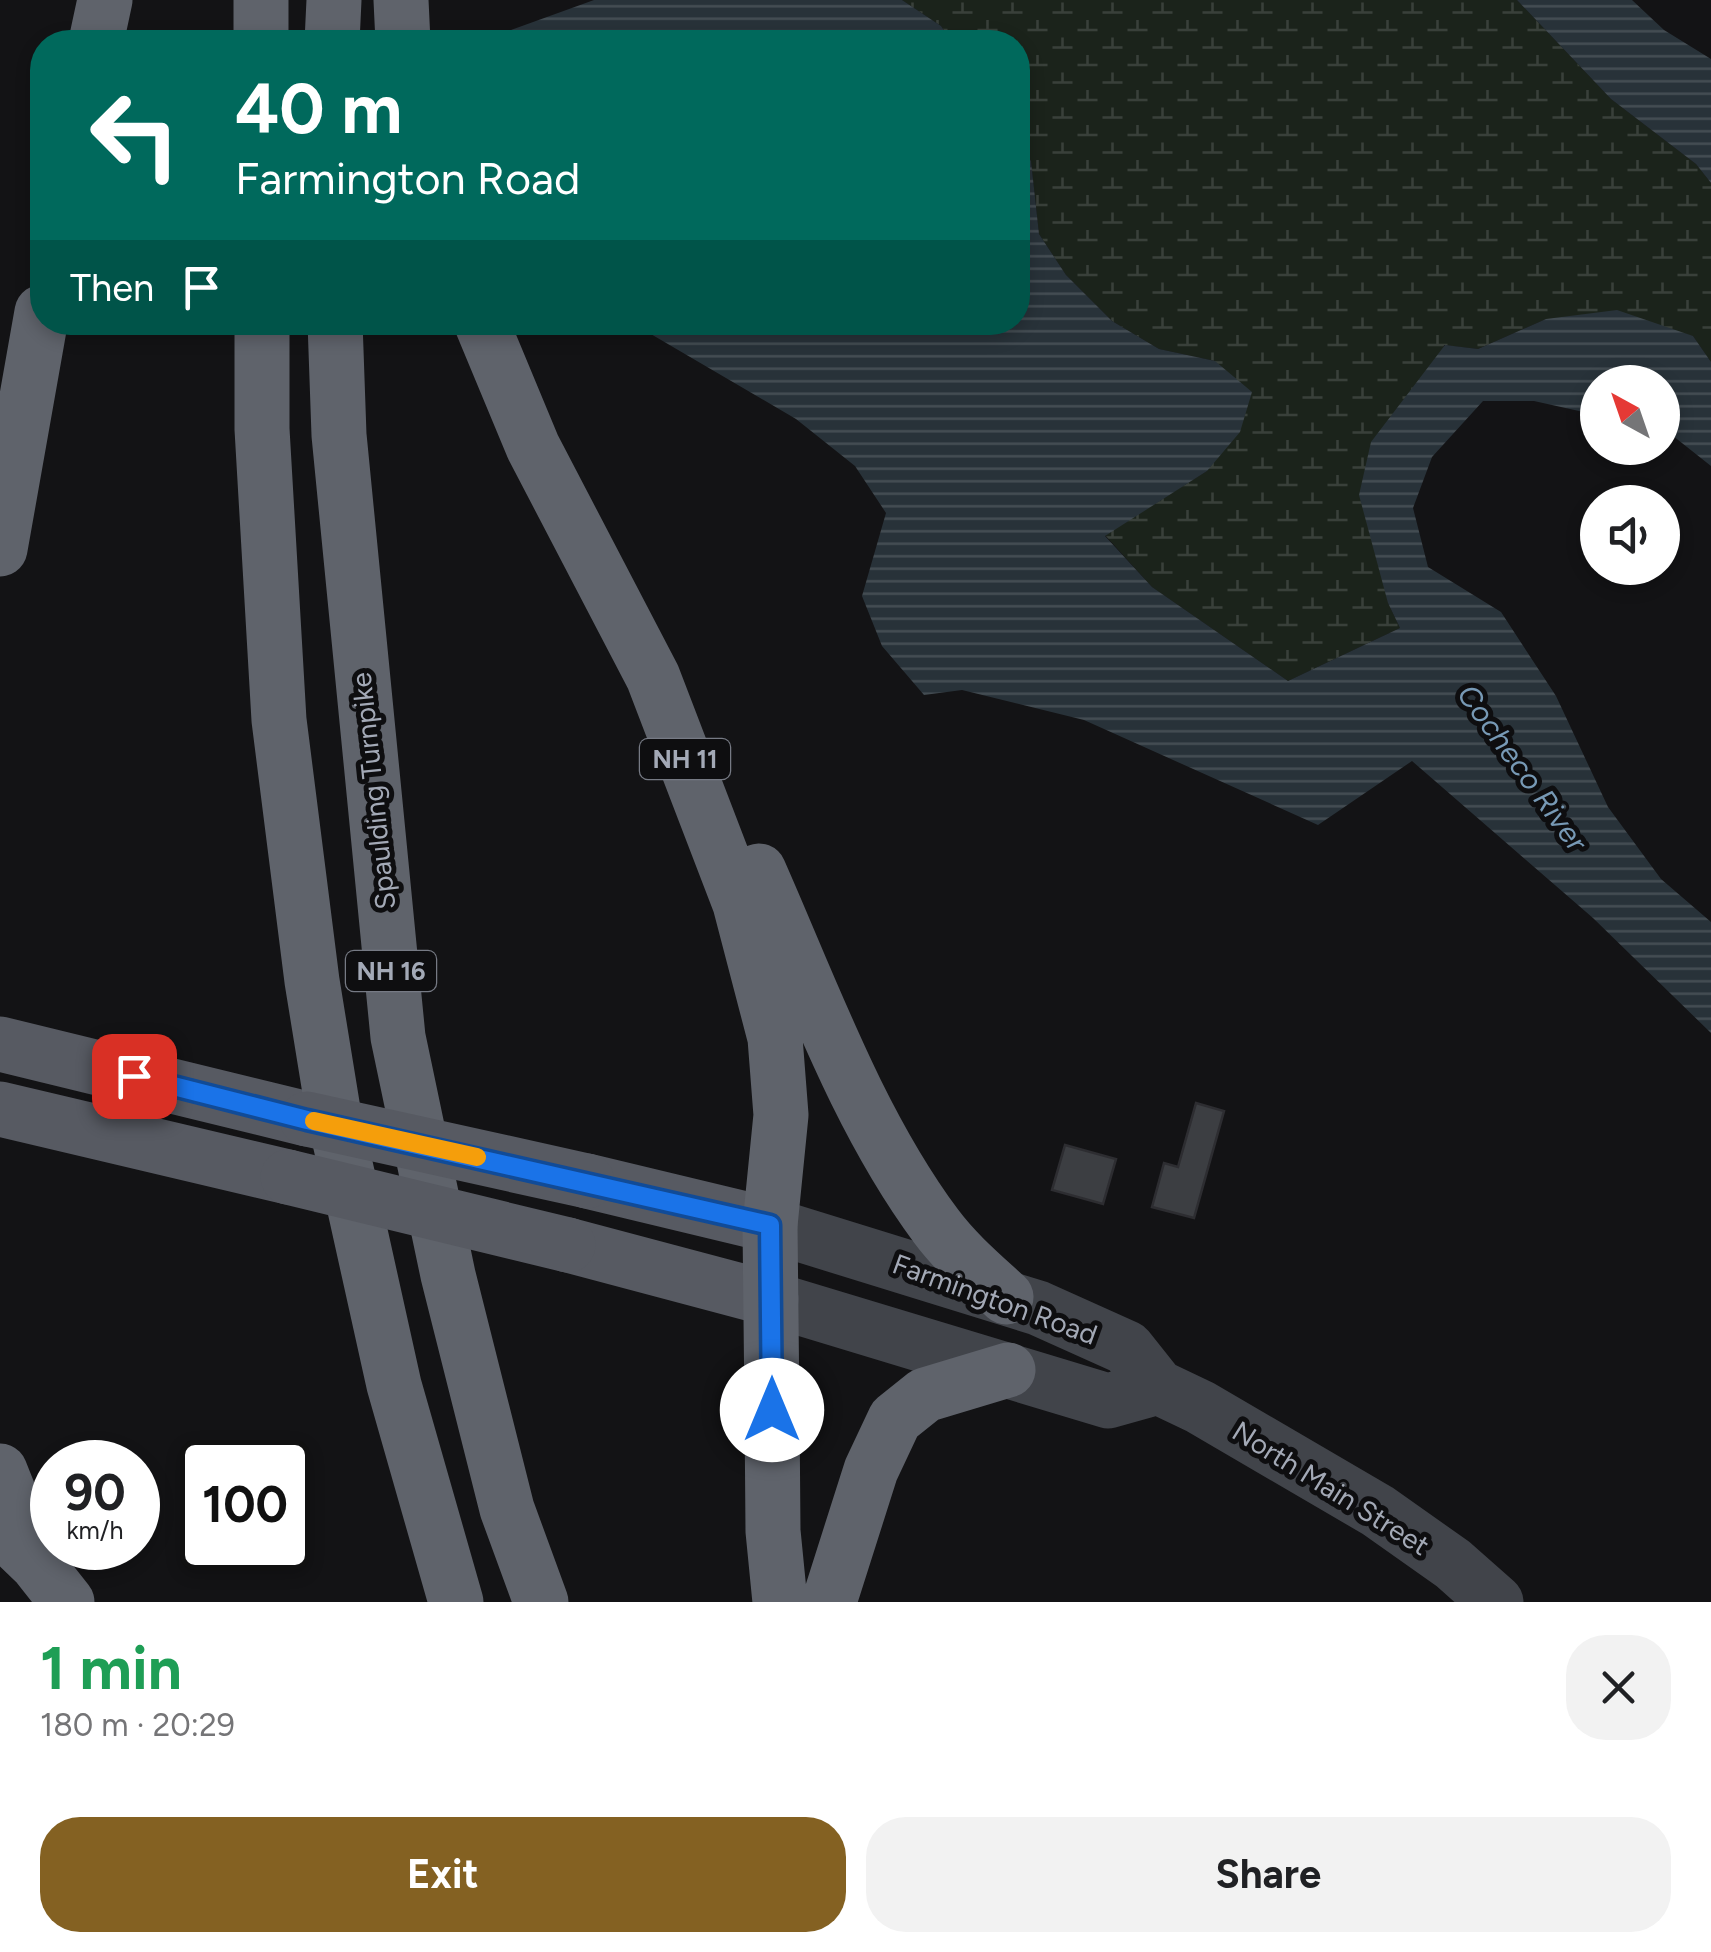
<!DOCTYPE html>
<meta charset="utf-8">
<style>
body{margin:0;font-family:Figtree,sans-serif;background:#f2f2f2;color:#202124;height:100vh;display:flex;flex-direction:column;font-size:38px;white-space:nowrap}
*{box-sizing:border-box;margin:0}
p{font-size:32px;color:#757577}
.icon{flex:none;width:55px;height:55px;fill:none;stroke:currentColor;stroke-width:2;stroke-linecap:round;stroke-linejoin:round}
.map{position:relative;height:1602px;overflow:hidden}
.side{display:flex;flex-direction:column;background:#fff;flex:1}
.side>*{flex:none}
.guide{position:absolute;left:30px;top:30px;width:1000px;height:305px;border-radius:40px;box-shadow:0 5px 15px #0003;background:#00695c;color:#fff;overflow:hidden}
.needle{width:65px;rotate:320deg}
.buttons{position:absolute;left:1580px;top:365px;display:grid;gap:20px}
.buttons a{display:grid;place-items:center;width:100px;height:100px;border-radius:50%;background:#fff;box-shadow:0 5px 15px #0003;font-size:50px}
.speed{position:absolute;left:30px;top:1440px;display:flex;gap:20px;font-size:50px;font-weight:700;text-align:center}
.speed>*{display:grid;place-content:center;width:130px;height:130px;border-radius:50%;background:#fff;box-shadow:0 5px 15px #0003;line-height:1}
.speed small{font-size:25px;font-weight:400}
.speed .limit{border:5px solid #111;border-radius:15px;background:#fff;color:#111}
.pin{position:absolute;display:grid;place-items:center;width:85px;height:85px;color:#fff;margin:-42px;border-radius:20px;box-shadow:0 5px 15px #0006}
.me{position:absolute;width:110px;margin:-55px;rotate:0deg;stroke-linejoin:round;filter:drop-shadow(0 0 8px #0008)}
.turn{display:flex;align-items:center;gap:35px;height:210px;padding:0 40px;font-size:45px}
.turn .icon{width:130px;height:130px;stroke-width:2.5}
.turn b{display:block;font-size:70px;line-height:85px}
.then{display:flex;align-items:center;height:95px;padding:0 40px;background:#0003;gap:20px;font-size:38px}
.round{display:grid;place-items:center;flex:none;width:105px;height:105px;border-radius:40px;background:#f2f2f2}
.head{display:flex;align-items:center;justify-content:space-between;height:170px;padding:0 40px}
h1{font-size:60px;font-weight:700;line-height:75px;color:#1e9e55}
.action{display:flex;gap:20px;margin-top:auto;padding:20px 40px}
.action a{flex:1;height:115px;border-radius:40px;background:#846122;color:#fff;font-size:40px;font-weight:700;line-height:115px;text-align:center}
.action a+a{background:#f2f2f2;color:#202124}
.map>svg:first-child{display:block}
.wetland{fill:url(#wetland-marsh)}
.water{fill:url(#water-rules)}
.building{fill:#3c3e42;stroke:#2d2d31;stroke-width:2.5}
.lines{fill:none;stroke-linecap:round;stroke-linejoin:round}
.secondary{stroke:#41444a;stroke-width:55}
.trunk{stroke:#575a62;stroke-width:55}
.motorway{stroke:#5f636b;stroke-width:55}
.trunk-bridge{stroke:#575a62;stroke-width:55}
.route-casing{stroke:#114b97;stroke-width:25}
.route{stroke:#1a73e8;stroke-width:18}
.slow{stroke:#f59e0b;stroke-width:18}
.labels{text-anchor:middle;stroke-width:10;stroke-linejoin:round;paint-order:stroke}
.shield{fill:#0e0e10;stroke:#767a84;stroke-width:2.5}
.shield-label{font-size:25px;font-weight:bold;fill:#a3a9b6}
.street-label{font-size:28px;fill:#a3a9b6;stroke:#0e0e10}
.water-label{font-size:30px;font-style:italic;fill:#7799b5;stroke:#0e0e10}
</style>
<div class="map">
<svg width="1711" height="1602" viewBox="0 0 1711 1602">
<defs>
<pattern id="wetland-marsh" width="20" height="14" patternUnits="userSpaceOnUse" patternTransform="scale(2.5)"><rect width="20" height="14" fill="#1b231b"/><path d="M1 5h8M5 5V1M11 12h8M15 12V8" fill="none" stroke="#39403a"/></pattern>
<pattern id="water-rules" width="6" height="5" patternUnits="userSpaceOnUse" patternTransform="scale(2.5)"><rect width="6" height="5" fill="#283239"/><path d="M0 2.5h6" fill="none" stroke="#444d53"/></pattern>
</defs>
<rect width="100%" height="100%" fill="#131315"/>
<path class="wetland" d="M902 0H1517L1611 99 1696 164 1711 183V362L1693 336 1546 319 1478 349 1444 345 1388 603 1400 628 1288 681 1152 587 1105 535 1207 471 1215 361 1159 349 1112 321 1066 275 1039 234 1031 161 1018 140V42H952L941 26Z"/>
<path class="water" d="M594 0H902L941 26 952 42H511V30Z
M1517 0H1632L1664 30 1711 59V183L1696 164 1611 99Z
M1018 140 1031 161 1039 234 1066 275 1112 321 1159 349 1215 361 1252 392 1240 432 1207 471 1105 536 1152 587 1288 681 1400 628 1388 603 1359 495 1371 442 1445 345 1478 349 1546 319 1617 310 1693 336 1711 362V466L1663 428 1662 382H1598L1597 415 1534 401H1483L1432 457 1413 508 1428 567 1501 612 1556 696 1608 807 1661 879 1711 922V1033L1593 918 1412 761 1318 825 1084 720 962 690 924 695 882 646 862 596 886 513 855 466 796 419 632 323 1018 322Z"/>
<path class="building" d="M1196 1103 1224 1111 1194 1218 1152 1207 1164 1163 1178 1167Z
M1065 1145 1116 1159 1103 1204 1052 1190Z"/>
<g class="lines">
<path class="secondary" d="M770 1225 1038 1308 1127 1348 1158 1387 1200 1407 1378 1511 1453 1564 1496 1602
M771 1299 1108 1401 1158 1387"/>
<path class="trunk" d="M0 1044 307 1119
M0 1109 288 1177
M587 1181 770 1225
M568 1245 771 1299"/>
<path class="motorway" d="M401 0 403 42
M96 42 105 0
M261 42V0
M332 42 334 0
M262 322V429L279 720 312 981 333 1110 394 1385 456 1602
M335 322 339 435 398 1037 448 1275 507 1509 541 1602
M481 322 533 447 653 677 740 904 775 1038 781 1115 770 1225 772 1410 773 1531 780 1602
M0 549 42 312
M759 871C812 991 858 1121 936 1226 956 1253 982 1275 1006 1297
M0 1471 37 1564
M9 1537 37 1564 67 1602
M829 1602 871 1470 895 1419 925 1395 1008 1370"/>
<path class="trunk-bridge" d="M307 1119 587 1181
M288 1177 568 1245"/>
</g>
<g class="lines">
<g class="route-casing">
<path id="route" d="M134 1076 307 1120 770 1225 772 1410"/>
</g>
<use href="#route" class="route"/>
<path class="slow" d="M314 1121 477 1157"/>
</g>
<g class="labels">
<g class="shield">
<rect x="640" y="739" width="90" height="40" rx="8"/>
<rect x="346" y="951" width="90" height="40" rx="8"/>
</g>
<g class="shield-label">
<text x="685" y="768">NH 11</text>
<text x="391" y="980">NH 16</text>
</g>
<g class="street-label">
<text transform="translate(373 791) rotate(-96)" y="10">Spaulding Turnpike</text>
<text transform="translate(995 1299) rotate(20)" y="10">Farmington Road</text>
<text transform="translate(1331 1488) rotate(32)" y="10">North Main Street</text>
</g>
<g class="water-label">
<text transform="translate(1522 768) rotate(54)" y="10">Cocheco River</text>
</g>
</g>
</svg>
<div class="buttons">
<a><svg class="needle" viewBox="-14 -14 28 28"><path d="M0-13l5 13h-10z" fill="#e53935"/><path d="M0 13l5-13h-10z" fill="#757577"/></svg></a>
<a><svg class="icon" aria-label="sound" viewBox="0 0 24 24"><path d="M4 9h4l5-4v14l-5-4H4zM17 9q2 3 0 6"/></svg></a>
</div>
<div class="speed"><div>90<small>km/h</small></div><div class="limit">100</div></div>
<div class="pin" style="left:134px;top:1076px;background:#d93025"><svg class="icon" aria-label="arrive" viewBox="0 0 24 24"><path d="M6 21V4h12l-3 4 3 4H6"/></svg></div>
<svg class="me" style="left:772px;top:1410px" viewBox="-20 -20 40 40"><circle r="19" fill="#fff"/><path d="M0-13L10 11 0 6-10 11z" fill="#1a73e8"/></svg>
<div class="guide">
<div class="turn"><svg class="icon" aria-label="left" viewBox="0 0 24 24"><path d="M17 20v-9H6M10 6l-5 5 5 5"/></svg><div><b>40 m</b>Farmington Road</div></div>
<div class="then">Then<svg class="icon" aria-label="arrive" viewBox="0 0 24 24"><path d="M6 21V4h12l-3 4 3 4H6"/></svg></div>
</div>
</div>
<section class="side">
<div class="head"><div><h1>1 min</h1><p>180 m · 20:29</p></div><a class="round"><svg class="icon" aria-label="close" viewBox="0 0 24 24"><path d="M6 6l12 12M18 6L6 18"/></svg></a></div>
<div class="action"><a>Exit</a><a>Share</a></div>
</section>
